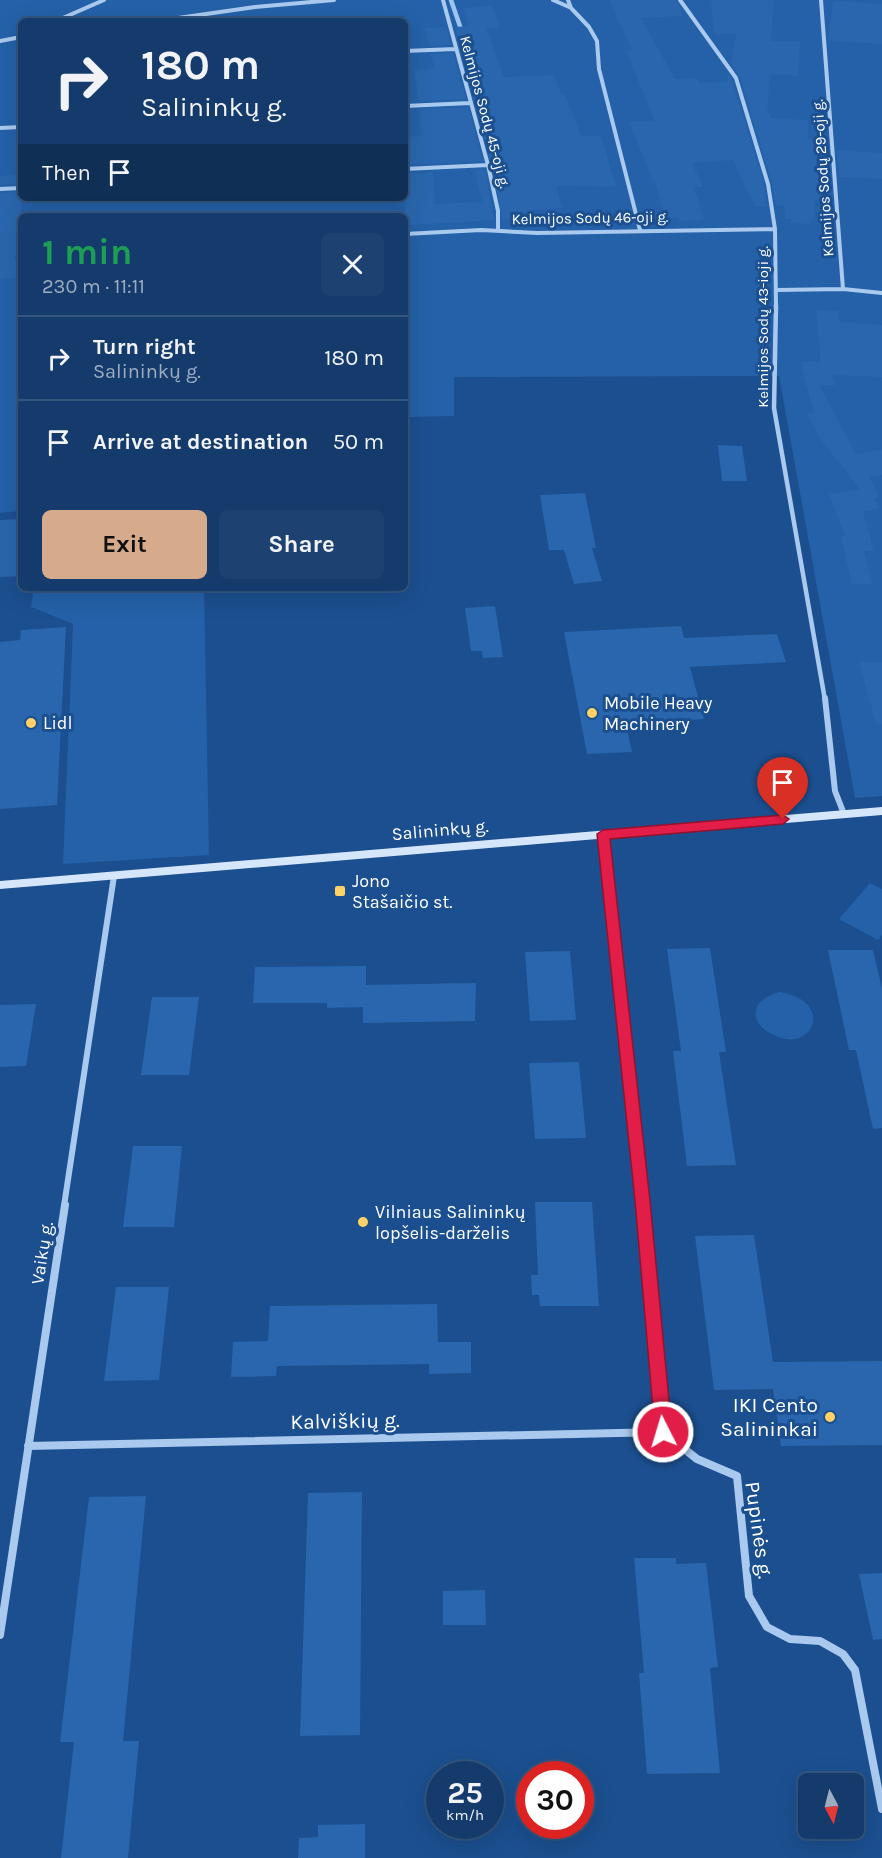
<!DOCTYPE html>
<meta charset="utf-8">
<style>
body{margin:0;font-family:Karla,sans-serif;background:#1d4271;color:#f1f3f6;height:100vh;display:flex;flex-direction:column;font-size:22px;white-space:nowrap}
*{box-sizing:border-box;margin:0}
p{font-size:20px;color:#9dadc1}
.icon{flex:none;width:33px;height:33px;fill:none;stroke:currentColor;stroke-width:2;stroke-linecap:round;stroke-linejoin:round}
.map{position:relative;flex:1;overflow:hidden}
.panel{position:absolute;left:18px;top:213px;width:390px;height:378px;display:flex;flex-direction:column;background:#143b6b;border-radius:9px;box-shadow:0 6px 24px #0002,0 0 0 2px #33557e}
.panel>*{flex:none}
.guide{position:absolute;left:18px;top:18px;width:390px;height:183px;border-radius:9px;box-shadow:0 6px 24px #0002,0 0 0 2px #33557e;background:#143b6b;color:#f1f3f6;overflow:hidden}
.needle{width:39px;rotate:173deg}
.controls{position:absolute;left:798px;top:1773px;display:grid;gap:12px}
.controls a{display:grid;place-items:center;width:66px;height:66px;border-radius:9px;background:#143b6b;box-shadow:0 6px 24px #0002,0 0 0 2px #33557e;font-size:30px}
.speed{position:absolute;left:426px;top:1761px;display:flex;gap:12px;font-size:30px;font-weight:700;text-align:center}
.speed>*{display:grid;place-content:center;width:78px;height:78px;border-radius:50%;background:#143b6b;box-shadow:0 6px 24px #0002,0 0 0 2px #33557e;line-height:1}
.speed small{font-size:15px;font-weight:400}
.speed .limit{border:9px solid #d22;background:#fff;color:#111}
.pin{position:absolute;display:grid;place-items:center;width:51px;height:51px;color:#fff;margin:-62px -26px;border-radius:50% 50% 50% 0;rotate:-45deg;box-shadow:0 0 6px #0007}
.pin .icon{rotate:45deg}
.me{position:absolute;width:66px;margin:-33px;rotate:355deg;stroke-linejoin:round;filter:drop-shadow(0 0 4px #0008)}
.turn{display:flex;align-items:center;gap:21px;height:126px;padding:0 24px;font-size:27px}
.turn .icon{width:78px;height:78px;stroke-width:2.5}
.turn b{display:block;font-size:42px;line-height:51px}
.then{display:flex;align-items:center;height:57px;padding:0 24px;background:#0003;gap:12px;font-size:22px}
.round{display:grid;place-items:center;flex:none;width:63px;height:63px;border-radius:9px;background:#1d4271}
.overview{display:flex;align-items:center;justify-content:space-between;height:102px;padding:0 24px}
h1{font-size:36px;font-weight:700;line-height:45px;color:#1e9e55}
.action{display:flex;gap:12px;margin-top:auto;padding:12px 24px}
.action a{flex:1;height:69px;border-radius:9px;background:#d6ab8b;color:#111;font-size:24px;font-weight:700;line-height:69px;text-align:center}
.action a+a{background:#1d4271;color:#f1f3f6}
ul{padding:0;list-style:none}
li{display:flex;align-items:center;gap:18px;height:84px;padding:0 24px;border-top:2px solid #33557e}
li div{flex:1}
li b{display:block;font-size:22px}
li em{font-style:normal}
.map>svg:first-child{display:block}
.green{fill:#2461a8;fill-rule:evenodd}
.lines{fill:none;stroke-linecap:round;stroke-linejoin:round}
.stream{stroke:#9cc4f0;stroke-width:4.5}
.building{fill:#2a66ad}
.minor-far3{stroke:#a9c9ee;stroke-width:4}
.minor-far2{stroke:#a9c9ee;stroke-width:4.5}
.minor-far1{stroke:#a9c9ee;stroke-width:6}
.minor{stroke:#a9c9ee;stroke-width:8}
.secondary{fill:#d6e6fa;fill-rule:evenodd}
.route{fill:#e11d48;stroke:#92132f;stroke-width:1.5}
.poi-dot{fill:#ffd166;stroke:#1b4f8f;stroke-width:2}
.labels{text-anchor:middle;stroke-width:6;stroke-linejoin:round;paint-order:stroke}
.far-street-label{font-size:15px;fill:#fff;stroke:#1b4f8f}
.poi-label{font-size:18px;fill:#fff;stroke:#1b4f8f;text-anchor:start}
.street-label{font-size:18px;fill:#fff;stroke:#1b4f8f}
.near-poi-label{font-size:21px;fill:#fff;stroke:#1b4f8f;text-anchor:end}
.near-street-label{font-size:21px;fill:#fff;stroke:#1b4f8f}
</style>
<div class="map">
<svg width="882" height="1858" viewBox="0 0 882 1858">
<rect width="100%" height="100%" fill="#1b4f8f"/>
<path class="green" d="M0 0H882V796L855 798 779 376 454 377V416L405 417V216H21V511L0 513ZM21 21H405V198H21Z
M34 588H204L209 855 63 864 73 624 31 607Z
M870 883 882 889V935L878 940 839 919Z
M780 992C834 1001 814 1051 778 1037 771 1034 763 1030 759 1024 748 1006 766 995 780 992Z"/>
<g class="lines">
<path class="stream" d="M451 0 463 35"/>
</g>
<path class="building" d="M609 0H676L681 9 682 16 641 18 675 79 697 78 699 83 727 82 728 74 732 80 764 185 767 206 755 207 733 160 692 163 703 187H694L704 220 679 221 678 217 665 218 655 181H653L629 122 655 121 626 51 632 50Z
M711 0H774L771 41 800 42 798 76 770 74 767 114H770V118L808 120V139L826 141 831 201 814 199V220H811V224L791 223V219H785V205L776 206 772 183 740 77 731 63 736 34H714Z
M833 1 882 4V44L828 41Z
M492 6 500 28H486L504 77 554 75 561 94H565L581 136H601L616 187 556 186 562 208 532 210 535 220 502 219 492 164 455 27 469 26 463 8Z
M446 27 451 45 429 46 425 28Z
M453 53 466 99 419 101 414 70 435 69 431 54Z
M468 107 483 161 405 165V137L422 136 419 115H421L420 109Z
M837 150 882 153V179L839 177Z
M485 169 494 220 409 225 405 214V173L433 172 435 204 482 202 475 170Z
M21 174 19 184 0 185V176Z
M17 192V197L21 196V254L15 255 14 259 21 262V278L0 279V193Z
M816 310 838 311 839 322 882 325V377L833 375 836 385H819L856 454 882 450V475L869 477 879 496 874 500 880 508 863 511 874 551H864L873 584H852L841 536H845L829 494 860 489 821 440 807 414 814 413 800 362H821Z
M718 445 742 446 747 481H722Z
M585 493 596 548H592L602 581 574 584 564 550H549L540 495Z
M21 519V576L0 577V520Z
M495 606 503 657 483 658 482 651H471L465 608Z
M681 626 684 638 777 634 786 662 690 667 704 719 626 724 632 752 587 754 564 632Z
M66 627 57 805 0 809V642L20 640 21 630Z
M859 662H882V724H876Z
M710 948 726 1052H719L736 1165 687 1166 673 1051H681L667 949Z
M828 950H873L882 988V1128L873 1129 856 1050H849Z
M570 951 576 1020 530 1021 525 952Z
M366 966V985L476 983 475 1021 363 1023V1007L327 1008V1003H253L255 967Z
M152 997H199L189 1075H141Z
M36 1004 26 1066 0 1067V1005Z
M579 1062 586 1138 535 1139 529 1063Z
M133 1146H182L174 1227H123Z
M535 1202H592L599 1306H540L539 1295H532L531 1275H538Z
M754 1235 773 1362 882 1361V1445L781 1446 773 1389 714 1390 695 1236Z
M116 1287H169L159 1380 104 1381Z
M437 1304 438 1342H471V1373L429 1374V1364L277 1366 276 1376 231 1377 233 1342 268 1341 270 1306Z
M362 1492 360 1735 300 1736 308 1493Z
M146 1496 123 1741H139L128 1858H61L74 1742H60L89 1497Z
M634 1558H676V1564L706 1563 718 1667 710 1668 720 1773 647 1774 639 1673H644Z
M882 1573V1639L873 1640 859 1574Z
M485 1590 486 1625H443V1591Z
M365 1824V1858H298L299 1838 318 1837V1825Z"/>
<g class="lines">
<path class="minor-far3" d="M443 0 488 165 498 211V231
M553 0 569 7
M568 0 571 8 589 27 597 41 599 69 640 230
M680 0 736 78 768 184 775 229 776 306
M56 21 104 0
M157 21 255 7 334 0
M0 41 21 37
M405 51 455 49
M405 106 470 103
M0 128 21 127
M405 169 488 165
M0 189 21 188
M405 234 481 230 537 233 775 229
M18 258H21
M843 289 882 293
M777 290 843 289 821 0"/>
<path class="minor-far2" d="M776 305 774 408 825 700"/>
<path class="minor-far1" d="M825 698 835 791 844 814
M603 835 643 1206
M64 1206 114 876"/>
<path class="minor" d="M643 1205 663 1432 697 1459 737 1476 749 1596 767 1627 790 1639 820 1641 843 1654 855 1670 882 1809
M28 1446 663 1432
M0 1635 65 1205"/>
<path class="secondary" d="M882 807V815L0 889V881Z"/>
</g>
<path class="route" d="M783 815 789 819 783 824 610 839 650 1201 672 1432 669 1438 663 1440 657 1438 655 1432 635 1201 597 834 603 830Z"/>
<g class="poi-dot">
<circle cx="592" cy="713" r="6"/>
<circle cx="31" cy="723" r="6"/>
<rect x="334" y="885" width="12" height="12" rx="3"/>
<circle cx="363" cy="1222" r="6"/>
<circle cx="830" cy="1417" r="6"/>
</g>
<g class="labels">
<g class="far-street-label">
<text transform="translate(485 112) rotate(75)" y="5">Kelmijos Sodų 45-oji g.</text>
<text transform="translate(823 178) rotate(-94)" y="5">Kelmijos Sodų 29-oji g.</text>
<text transform="translate(590 218) rotate(-1)" y="5">Kelmijos Sodų 46-oji g.</text>
<text transform="translate(763 327) rotate(-90)" y="5">Kelmijos Sodų 43-ioji g.</text>
</g>
<g class="poi-label">
<text x="604" y="709">Mobile Heavy<tspan x="604" dy="21">Machinery</tspan></text>
<text x="43" y="729">Lidl</text>
<text x="352" y="887">Jono<tspan x="352" dy="21">Stašaičio st.</tspan></text>
<text x="375" y="1218">Vilniaus Salininkų<tspan x="375" dy="21">lopšelis-darželis</tspan></text>
</g>
<g class="street-label">
<text transform="translate(440 830) rotate(-5)" y="6">Salininkų g.</text>
<text transform="translate(42 1253) rotate(-81)" y="6">Vaikų g.</text>
</g>
<g class="near-poi-label">
<text x="818" y="1412">IKI Cento<tspan x="818" dy="24">Salininkai</tspan></text>
</g>
<g class="near-street-label">
<text transform="translate(345 1421) rotate(-1)" y="7">Kalviškių g.</text>
<text transform="translate(759 1530) rotate(82)" y="7">Pupinės g.</text>
</g>
</g>
</svg>
<div class="controls">
<a><svg class="needle" viewBox="-14 -14 28 28"><path d="M0-13l5 13h-10z" fill="#e53935"/><path d="M0 13l5-13h-10z" fill="#9dadc1"/></svg></a>
</div>
<div class="speed"><div>25<small>km/h</small></div><div class="limit">30</div></div>
<div class="pin" style="left:783px;top:819px;background:#d93025"><svg class="icon" aria-label="arrive" viewBox="0 0 24 24"><path d="M6 21V4h12l-3 4 3 4H6"/></svg></div>
<svg class="me" style="left:663px;top:1432px" viewBox="-20 -20 40 40"><circle r="17" fill="#e11d48" stroke="#fff" stroke-width="3"/><path d="M0-11L8 9 0 5-8 9z" fill="#fff"/></svg>
<div class="guide">
<div class="turn"><svg class="icon" aria-label="right" viewBox="0 0 24 24"><path d="M7 20v-9h11M14 6l5 5-5 5"/></svg><div><b>180 m</b>Salininkų g.</div></div>
<div class="then">Then<svg class="icon" aria-label="arrive" viewBox="0 0 24 24"><path d="M6 21V4h12l-3 4 3 4H6"/></svg></div>
</div>
<section class="panel">
<div class="overview"><div><h1>1 min</h1><p>230 m · 11:11</p></div><a class="round"><svg class="icon" aria-label="close" viewBox="0 0 24 24"><path d="M6 6l12 12M18 6L6 18"/></svg></a></div>
<ul>
<li><svg class="icon" aria-label="right" viewBox="0 0 24 24"><path d="M7 20v-9h11M14 6l5 5-5 5"/></svg><div><b>Turn right</b><p>Salininkų g.</p></div><em>180 m</em></li>
<li><svg class="icon" aria-label="arrive" viewBox="0 0 24 24"><path d="M6 21V4h12l-3 4 3 4H6"/></svg><div><b>Arrive at destination</b></div><em>50 m</em></li>
</ul>
<div class="action"><a>Exit</a><a>Share</a></div>
</section>
</div>
